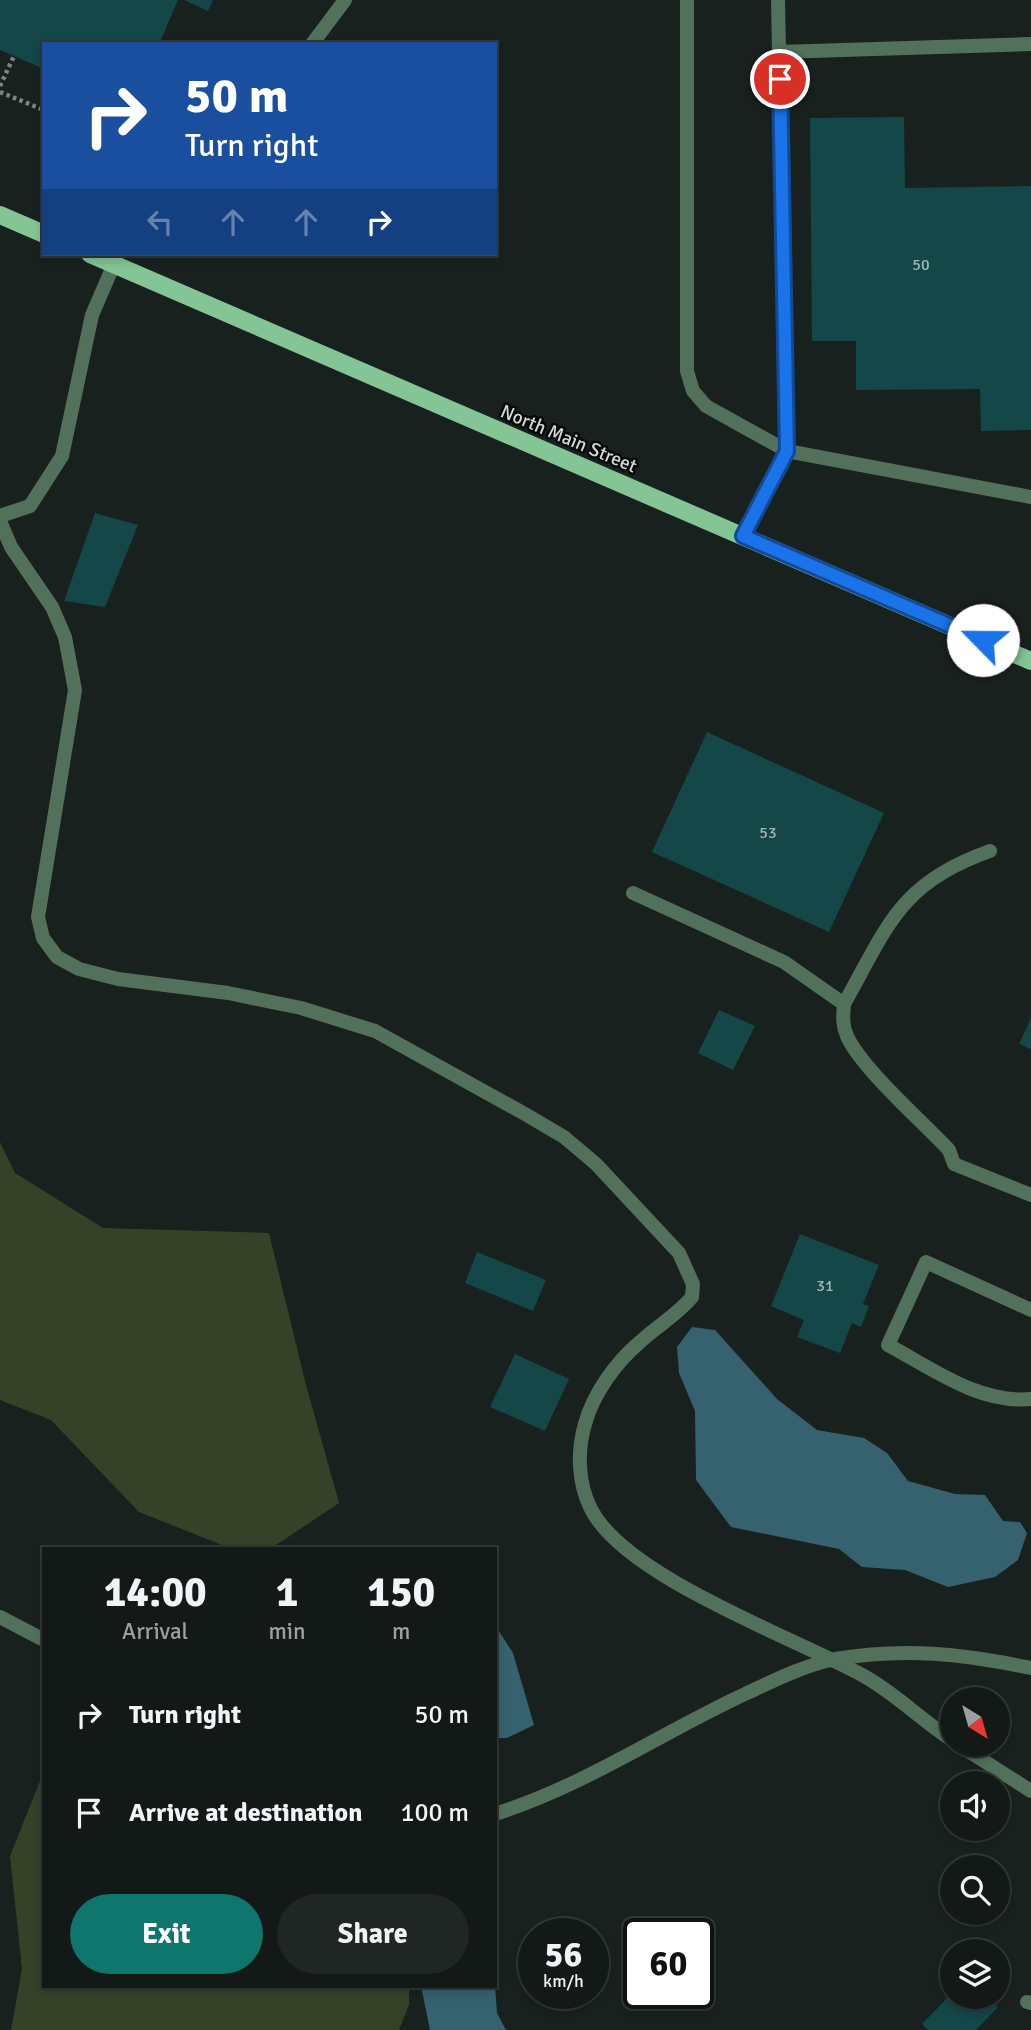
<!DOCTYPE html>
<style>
body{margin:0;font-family:Signika,sans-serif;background:#202624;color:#f1f3f6;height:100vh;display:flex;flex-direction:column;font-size:26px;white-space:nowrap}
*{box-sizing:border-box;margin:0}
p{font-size:23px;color:#9da0a1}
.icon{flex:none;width:38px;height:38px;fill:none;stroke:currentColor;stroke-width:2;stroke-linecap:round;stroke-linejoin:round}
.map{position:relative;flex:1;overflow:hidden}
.panel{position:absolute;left:42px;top:1547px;width:455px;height:441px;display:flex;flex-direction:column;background:#131917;border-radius:0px;box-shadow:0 4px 10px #0003,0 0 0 2px #323836}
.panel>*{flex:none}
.hud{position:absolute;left:42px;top:42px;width:455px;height:214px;border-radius:0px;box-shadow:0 4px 10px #0003,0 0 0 2px #323836;background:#1a4fa0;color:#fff;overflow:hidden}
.needle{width:46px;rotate:143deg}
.buttons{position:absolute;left:940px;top:1687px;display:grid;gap:14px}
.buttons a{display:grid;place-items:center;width:70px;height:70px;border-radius:50%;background:#131917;box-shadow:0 4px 10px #0003,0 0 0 2px #323836;font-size:35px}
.speed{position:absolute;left:518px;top:1918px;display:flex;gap:14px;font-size:35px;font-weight:700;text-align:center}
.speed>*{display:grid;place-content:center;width:91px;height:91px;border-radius:50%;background:#131917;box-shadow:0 4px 10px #0003,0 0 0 2px #323836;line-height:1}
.speed small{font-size:18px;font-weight:400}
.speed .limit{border:4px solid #111;border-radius:10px;background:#fff;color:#111}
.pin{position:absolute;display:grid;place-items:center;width:60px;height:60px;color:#fff;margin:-30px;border:4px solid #fff;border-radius:50%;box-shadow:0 2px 7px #0007}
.me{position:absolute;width:77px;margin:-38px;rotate:293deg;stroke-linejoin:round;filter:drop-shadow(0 0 5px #0008)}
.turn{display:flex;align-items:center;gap:24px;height:147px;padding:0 28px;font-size:32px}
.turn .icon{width:91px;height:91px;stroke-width:2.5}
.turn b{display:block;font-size:49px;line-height:60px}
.lanes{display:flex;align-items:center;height:66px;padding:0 28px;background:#0003;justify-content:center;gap:35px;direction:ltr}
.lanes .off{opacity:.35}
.eta{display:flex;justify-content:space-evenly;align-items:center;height:119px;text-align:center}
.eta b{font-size:42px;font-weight:700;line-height:49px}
.primary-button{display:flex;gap:14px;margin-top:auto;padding:14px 28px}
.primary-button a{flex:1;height:80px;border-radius:42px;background:#0f766e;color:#fff;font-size:28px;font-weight:700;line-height:80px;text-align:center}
.primary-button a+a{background:#202624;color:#f1f3f6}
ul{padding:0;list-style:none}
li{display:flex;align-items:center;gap:21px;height:98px;padding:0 28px}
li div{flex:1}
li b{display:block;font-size:26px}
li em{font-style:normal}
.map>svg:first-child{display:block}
.green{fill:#354227}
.water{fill:#36626f}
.building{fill:#134748}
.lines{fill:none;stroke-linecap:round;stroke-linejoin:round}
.path{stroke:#7f8584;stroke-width:4.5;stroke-dasharray:3.5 3.5;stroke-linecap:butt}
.service{stroke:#52715a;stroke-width:14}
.primary{stroke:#83c595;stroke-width:18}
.route-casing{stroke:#114b97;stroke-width:18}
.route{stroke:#1a73e8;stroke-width:12}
.labels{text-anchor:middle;stroke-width:5;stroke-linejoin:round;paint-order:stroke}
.number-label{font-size:16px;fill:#a4b5b5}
.street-label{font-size:19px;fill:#d5dad9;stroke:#070a09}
</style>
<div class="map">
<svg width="1031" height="2030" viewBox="0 0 1031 2030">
<rect width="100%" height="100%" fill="#19211f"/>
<path class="green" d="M0 1142 15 1173 103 1228 269 1233 306 1385 339 1503 270 1549H232L139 1512 51 1420 0 1400Z
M44 1771V1986H409V2005L399 2030H11L22 1969 10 1856Z"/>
<path class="water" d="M692 1327 715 1330 777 1399 817 1430 864 1438 887 1453 908 1481 955 1494 985 1495 1003 1521 1020 1522 1027 1533 1018 1560 995 1577 948 1587 905 1570 862 1567 839 1549 731 1527 696 1480 695 1411 679 1373 677 1347Z
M495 1625 513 1653 534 1725 507 1738H495Z
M421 1986H495L497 2013 506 2030H430Z"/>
<path class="building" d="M0 0H178L159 44H44V69L0 50Z
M184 0H213L208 11Z
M904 117 905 188 1031 186V430L981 431 980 389 856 390V341H812L810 118Z
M95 513 138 525 105 607 64 601Z
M707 732 884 813 829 932 652 852Z
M719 1010 755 1026 733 1070 698 1053Z
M1031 1018V1049L1019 1044Z
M800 1234 879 1265 863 1304 869 1306 861 1327 852 1323 840 1353 797 1337 804 1320 771 1306Z
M477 1252 546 1280 533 1311 465 1283Z
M515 1354 569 1379 545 1431 490 1407Z
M952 1993V1997H988L998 2007 976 2030H928L922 2024Z"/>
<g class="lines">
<path class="path" d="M0 86 14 56
M0 92 44 110"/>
<path class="service" d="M687 0V371L693 391 706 406 787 451
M778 0 779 52
M312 44 345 0
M787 451 779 52 1031 44
M0 516 30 506 62 456 92 315 114 264
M0 521 11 547 52 607 65 637 75 690 38 917 43 938 57 957 79 969 118 979 228 993 301 1008 375 1031 525 1114 564 1137 596 1164 679 1253 693 1284 692 1297C677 1315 657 1326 640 1342 616 1362 593 1394 585 1424 577 1451 578 1482 590 1507 622 1576 795 1638 862 1675 894 1692 921 1720 952 1740
M743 536 787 451 1031 497
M990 851C899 883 888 926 844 1004 843 1016 842 1025 847 1036 861 1068 923 1122 949 1150L954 1164 1031 1195
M633 893 784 962 844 1004
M1031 1310 926 1262 888 1345C933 1369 979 1404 1031 1399
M0 1617 44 1640
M959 1745 1031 1791
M495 1814C584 1786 661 1733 745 1694 773 1681 805 1665 835 1659 905 1647 963 1654 1031 1668
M1027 2002 1031 2003"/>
<path class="primary" d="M0 215 44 234
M90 254 1031 661"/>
</g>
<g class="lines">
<g class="route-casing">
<path id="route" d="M780 79 787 451 743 536 983 640"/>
</g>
<use href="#route" class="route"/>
</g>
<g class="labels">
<g class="number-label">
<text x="921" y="270">50</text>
<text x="768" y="838">53</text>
<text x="825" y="1291">31</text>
</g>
<g class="street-label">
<text transform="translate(569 438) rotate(23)" y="7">North Main Street</text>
</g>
</g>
</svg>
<div class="buttons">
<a><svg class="needle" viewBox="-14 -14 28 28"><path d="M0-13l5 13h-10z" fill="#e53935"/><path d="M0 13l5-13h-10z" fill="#9da0a1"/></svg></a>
<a><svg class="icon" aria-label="sound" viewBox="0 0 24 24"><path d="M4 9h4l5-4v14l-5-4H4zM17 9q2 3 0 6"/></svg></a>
<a><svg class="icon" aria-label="search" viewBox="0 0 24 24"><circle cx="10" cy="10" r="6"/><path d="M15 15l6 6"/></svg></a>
<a><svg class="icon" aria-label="layers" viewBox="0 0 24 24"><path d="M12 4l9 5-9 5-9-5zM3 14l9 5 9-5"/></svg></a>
</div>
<div class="speed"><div>56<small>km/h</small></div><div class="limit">60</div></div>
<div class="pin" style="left:780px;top:79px;background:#d93025"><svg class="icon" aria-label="arrive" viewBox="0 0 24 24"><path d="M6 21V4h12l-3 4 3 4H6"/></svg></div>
<svg class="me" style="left:983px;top:640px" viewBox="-20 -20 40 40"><circle r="19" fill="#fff"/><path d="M0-13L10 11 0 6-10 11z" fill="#1a73e8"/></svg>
<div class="hud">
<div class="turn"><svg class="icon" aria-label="right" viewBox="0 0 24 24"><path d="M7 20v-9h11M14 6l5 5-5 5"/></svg><div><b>50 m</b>Turn right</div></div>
<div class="lanes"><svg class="icon off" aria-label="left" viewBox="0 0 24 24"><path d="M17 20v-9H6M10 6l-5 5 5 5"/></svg><svg class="icon off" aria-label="ahead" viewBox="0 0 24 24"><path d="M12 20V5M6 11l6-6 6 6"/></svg><svg class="icon off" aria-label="ahead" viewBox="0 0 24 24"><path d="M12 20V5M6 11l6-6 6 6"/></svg><svg class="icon" aria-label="right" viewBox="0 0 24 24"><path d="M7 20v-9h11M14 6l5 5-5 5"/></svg></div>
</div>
<section class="panel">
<div class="eta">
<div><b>14:00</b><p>Arrival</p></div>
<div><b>1</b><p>min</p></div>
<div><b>150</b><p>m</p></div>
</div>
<ul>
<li><svg class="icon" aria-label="right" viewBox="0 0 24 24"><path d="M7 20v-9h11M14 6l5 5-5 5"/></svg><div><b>Turn right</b></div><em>50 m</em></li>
<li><svg class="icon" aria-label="arrive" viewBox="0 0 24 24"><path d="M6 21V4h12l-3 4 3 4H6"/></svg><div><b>Arrive at destination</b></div><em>100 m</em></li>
</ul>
<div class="primary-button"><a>Exit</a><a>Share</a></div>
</section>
</div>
